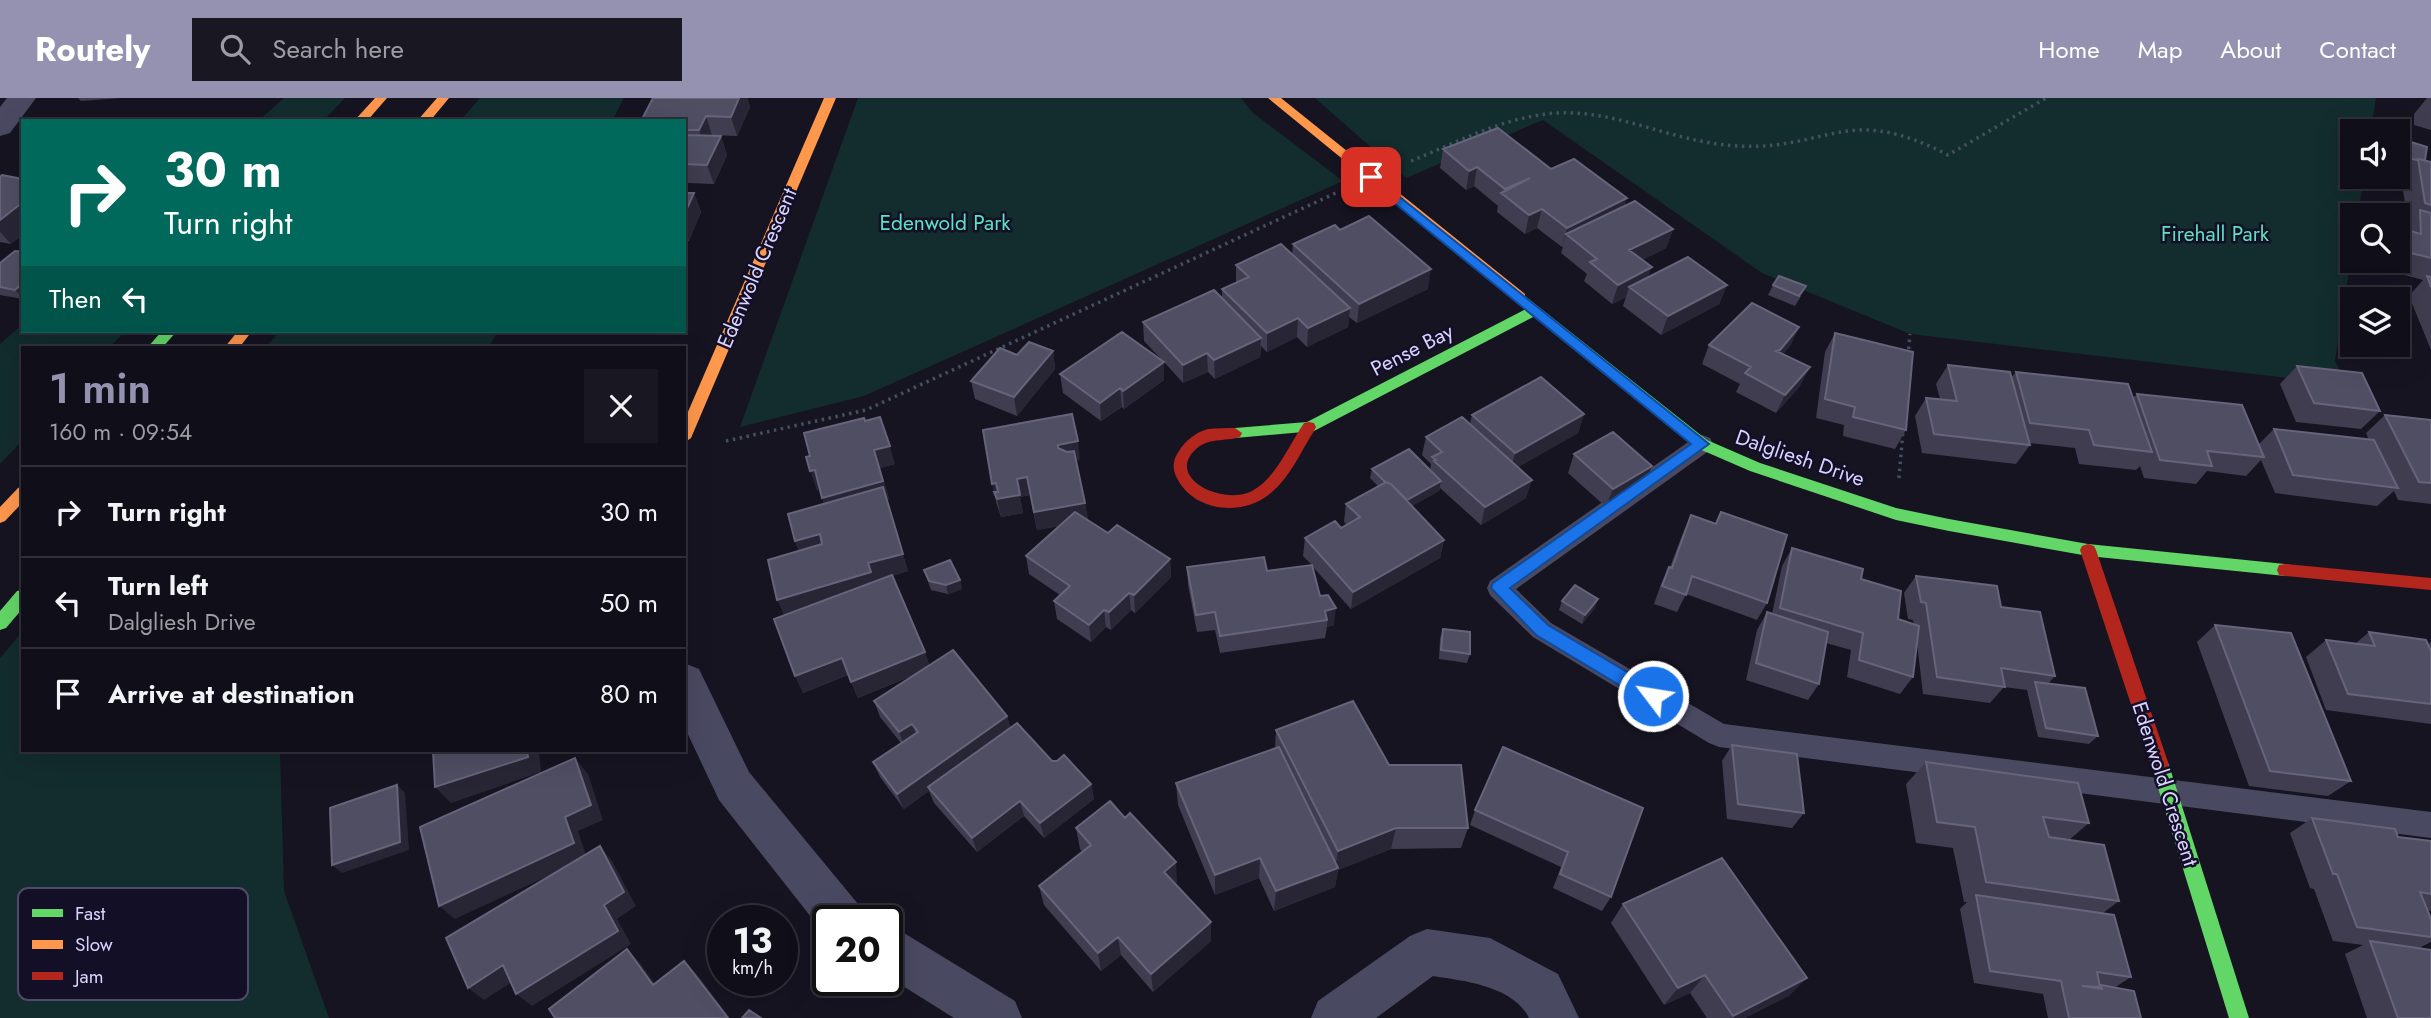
<!DOCTYPE html>
<meta charset="utf-8">
<style>
body{margin:0;font-family:Jost,sans-serif;background:#191822;color:#f1f3f6;height:100vh;display:flex;flex-direction:column;font-size:26px;white-space:nowrap}
*{box-sizing:border-box;margin:0}
p{font-size:23px;color:#9c9ca2}
.icon{flex:none;width:38px;height:38px;fill:none;stroke:currentColor;stroke-width:2;stroke-linecap:round;stroke-linejoin:round}
.map{position:relative;flex:1;overflow:hidden}
.details{position:absolute;left:21px;top:248px;width:665px;height:406px;display:flex;flex-direction:column;background:#100f19;border-radius:0px;box-shadow:0 7px 28px #0002,0 0 0 2px #302f38}
.details>*{flex:none}
.hud{position:absolute;left:21px;top:21px;width:665px;height:214px;border-radius:0px;box-shadow:0 7px 28px #0002,0 0 0 2px #302f38;background:#00695c;color:#fff;overflow:hidden}
.fabs{position:absolute;left:2340px;top:21px;display:grid;gap:14px}
.fabs a{display:grid;place-items:center;width:70px;height:70px;border-radius:0px;background:#100f19;box-shadow:0 7px 28px #0002,0 0 0 2px #302f38;font-size:35px}
.speed{position:absolute;left:707px;top:807px;display:flex;gap:14px;font-size:35px;font-weight:700;text-align:center}
.speed>*{display:grid;place-content:center;width:91px;height:91px;border-radius:50%;background:#100f19;box-shadow:0 7px 28px #0002,0 0 0 2px #302f38;line-height:1}
.speed small{font-size:18px;font-weight:400}
.speed .limit{border:4px solid #111;border-radius:10px;background:#fff;color:#111}
.pin{position:absolute;display:grid;place-items:center;width:60px;height:60px;color:#fff;margin:-30px;border-radius:14px;box-shadow:0 4px 10px #0006}
.me{position:absolute;width:77px;margin:-38px;rotate:301deg;stroke-linejoin:round;filter:drop-shadow(0 0 5px #0008)}
.turn{display:flex;align-items:center;gap:24px;height:147px;padding:0 28px;font-size:32px}
.turn .icon{width:91px;height:91px;stroke-width:2.5}
.turn b{display:block;font-size:49px;line-height:60px}
.then{display:flex;align-items:center;height:66px;padding:0 28px;background:#0003;gap:14px;font-size:26px}
.round{display:grid;place-items:center;flex:none;width:74px;height:74px;border-radius:0px;background:#191822}
.head{display:flex;align-items:center;justify-content:space-between;height:119px;padding:0 28px}
h1{font-size:42px;font-weight:600;line-height:52px;color:#9591b1}
ul{padding:0;list-style:none}
li{display:flex;align-items:center;gap:21px;height:91px;padding:0 28px;border-top:2px solid #302f38}
li div{flex:1}
li b{display:block;font-size:26px}
li em{font-style:normal}
header{display:flex;align-items:center;gap:42px;box-sizing:border-box;height:98px;padding:0 35px;background:#9591b1;color:#fff}
header strong{font-size:33px}
nav{display:flex;gap:38px;margin-inline-start:auto;font-size:24px}
.search{width:490px;height:63px;background:#191822;display:flex;align-items:center;gap:18px;box-sizing:border-box;padding:0 24px;border-radius:0px;color:#9c9ca2;font-size:26px}
.map>svg:first-child{display:block}
.green{fill:#132c2d}
.lines{fill:none;stroke-linecap:round;stroke-linejoin:round}
.path{stroke:#44505f;stroke-width:3.5;stroke-dasharray:2.5 4.5;stroke-linecap:butt}
.lane{fill:#4a4962;fill-rule:evenodd}
.street{fill:#4a4962;fill-rule:evenodd}
.fast{fill:#63d668;fill-rule:evenodd}
.slow{fill:#ff974d;fill-rule:evenodd}
.jam{fill:#b3261e;fill-rule:evenodd}
.wall{fill:#403d50}
.shaded-wall{fill:#282635}
.building{fill:#504e63;stroke:#66637b;stroke-width:2}
.route{fill:#1a73e8;stroke:#114b97;stroke-width:2}
.labels{text-anchor:middle;stroke-width:5;stroke-linejoin:round;paint-order:stroke}
.park-label{font-size:21px;fill:#5fe0c0;stroke:#130f26}
.street-label{font-size:21px;fill:#d9d4ff;stroke:#130f26}
.key{fill:#130f26;stroke:#4e4a67;stroke-width:2}
.key-label{font-size:19px;fill:#d9d4ff}
</style>
<header>
<strong>Routely</strong>
<div class="search"><svg class="icon" aria-label="search" viewBox="0 0 24 24"><circle cx="10" cy="10" r="6"/><path d="M15 15l6 6"/></svg>Search here</div>
<nav><a>Home</a><a>Map</a><a>About</a><a>Contact</a></nav>
</header>
<div class="map">
<svg width="2431" height="920" viewBox="0 0 2431 920">
<rect width="100%" height="100%" fill="#161421"/>
<path class="green" d="M284 0H345L323 23H258Z
M480 0H624L612 23H460Z
M858 0H1241L1253 15 1343 83 864 298 740 329Z
M1315 0H2376L2371 33H2352V79H2364L2358 117H2352V153L2335 263 2347 287 1910 236 1762 175 1543 22 1406 80Z
M23 226V233H125L109 250H23V342L0 366V246Z
M280 233H498L488 250H265Z
M23 533V653H280L284 793 329 920H0V560Z"/>
<g class="lines">
<path class="path" d="M1411 63C1458 44 1506 18 1557 15 1615 12 1668 41 1725 47 1746 49 1768 49 1788 45 1815 41 1840 31 1867 32 1896 33 1923 44 1948 57L2046 0
M1908 258 1910 236
M726 343 866 312 1338 94
M1899 380 1903 333"/>
<path class="lane" d="M1702 337 1710 340 1713 346 1710 352 1516 491 1551 525 1724 626 2431 714V740L1719 649 1709 645 1533 539 1490 497 1487 490 1490 483 1694 340Z"/>
<path class="street" d="M7 0H36L10 35 0 38V9Z
M684 565 699 571 749 674 858 806 865 822H828V839L826 838 719 702 684 628Z
M887 828 904 835 1015 903 1022 920H954L887 878Z
M1427 831 1490 840 1558 876 1579 920H1529C1513 888 1465 883 1433 878L1376 920H1311L1318 903 1410 838Z"/>
<path class="fast" d="M1520 194 1707 342 1760 365 1896 410 1949 421 2088 446 2285 466 2291 467 2293 472 2291 477 2285 478 2088 458 1949 433 1896 422 1750 373 1697 350 1535 218 1314 333 1235 340 1228 335 1235 330 1307 324 1526 211 1513 199Z
M162 233H177L162 250H147Z
M23 492V510L6 530 0 532V513L17 493Z
M2160 659 2166 661 2169 667 2249 920H2229L2151 667 2154 661Z"/>
<path class="slow" d="M375 0H387L367 23H354Z
M437 0H449L430 23H417Z
M824 0H836L691 340 684 345V323Z
M1268 0H1281L1525 196V202H1515Z
M238 233H252L239 250H224Z
M23 388V404L5 423 0 425V409L18 390Z"/>
<path class="jam" d="M1309 324 1314 325 1316 329 1314 333C1300 355 1289 382 1267 398 1240 418 1195 413 1178 382 1172 372 1172 363 1179 353 1185 343 1196 334 1208 331 1217 330 1226 330 1235 330L1242 335 1240 339C1224 344 1208 339 1195 352 1166 380 1222 408 1252 393 1276 380 1289 347 1304 325Z
M2088 446 2094 448 2096 452 2169 667 2166 673 2160 675 2154 673 2151 667 2080 452 2082 448Z
M2285 466 2431 480V492L2285 478 2279 477 2277 472 2279 467Z"/>
</g>
<path class="wall" d="M78 0H121L81 3Z
M653 0H747L750 9 737 38 712 37V38H721L727 57 714 86 688 85 684 92V23Z
M2427 0H2431V32L2414 27V16Z
M2398 40 2425 62 2431 64V252L2409 198 2423 182 2390 173V163H2398V143L2403 136V131L2409 125 2408 124 2401 80 2408 72 2398 70Z
M1443 51 1551 71 1673 131 1666 150 1642 162 1649 179 1727 187 1719 206 1661 237 1623 208 1626 199 1612 206 1584 183 1587 176 1561 155 1563 149H1562L1537 130 1525 136 1497 114 1498 108 1474 88 1466 92 1440 70Z
M0 79 11 146 0 144Z
M684 95H694L701 114 689 143H684Z
M1340 132 1428 191 1357 225 1349 219 1348 229 1307 249 1297 239 1267 254 1261 248 1260 259 1215 281 1208 274 1183 285 1164 264V282L1124 311 1122 309 1101 323 1063 295 1060 276 1162 262 1144 243 1143 224 1222 201V191L1236 185V167L1292 157 1293 146Z
M23 154V201L0 197V165Z
M1773 187 1801 198 1795 208 1768 197Z
M1799 229 1790 248 1783 256 1800 288 1776 315 1736 294 1740 286 1702 266 1709 247Z
M1835 235 1906 332 1895 351 1843 338 1844 327 1816 320 1825 254Z
M1053 253 1055 271 1017 318 975 301 971 283 1017 257Z
M1948 267 2011 280 2016 274 2133 300 2137 296 2258 347 2274 331 2369 342 2366 335 2385 317 2431 322V406L2398 402 2394 393 2377 408 2275 395 2261 362 2246 378 2207 373 2196 386 2144 380 2140 368 2136 372 2079 366 2075 350 2029 345 2030 347 2016 366 1922 355 1915 318 1926 300 1940 301 1936 286Z
M2297 268 2380 313 2361 331 2296 324 2280 286Z
M1584 316 1578 335 1518 369 1526 400 1481 427 1440 390 1439 393 1412 408 1444 442 1440 460 1351 511 1312 468 1320 498 1334 527 1327 529 1325 540 1220 555 1215 532 1197 534 1188 487 1187 469 1267 473 1312 467 1303 458 1305 440 1341 430 1347 427 1344 424 1346 406 1378 388 1370 380 1372 371 1430 372 1431 366 1422 357 1426 339 1470 326 1472 317Z
M865 323 895 366 880 370 889 401 886 402 908 473 892 478 925 554 929 567 1007 618 1010 629 1052 663 1091 686 1094 701 1044 740 1024 718 977 754 934 705 929 693 904 711 880 679 873 664 901 645 880 619 874 603 914 577 858 600 848 577 803 595 784 518 799 453 795 443 824 406 820 391 817 392 810 358Z
M983 332 1080 362H1076L1085 405 1088 422 1108 435 1170 461 1171 479 1135 515 1131 512 1111 532 1106 529 1091 544 1057 521 1054 503 1060 497 1029 476 1026 458 1059 428 1037 432 1030 397 1020 399 1023 415 1001 419 996 404Z
M1574 356 1652 368 1645 386 1606 409 1568 375Z
M1721 414 1767 505 1757 522 1686 496 1677 514 1654 506 1661 486 1669 469H1670L1683 435 1691 417 1715 426Z
M1792 450 1861 481 1898 521 1914 526 1913 522 1908 521 1904 495 1916 478 2001 509 2055 578 2048 586 2098 638 2089 646 2038 639 2027 592 2004 589 1990 605 1923 596 1917 545 1913 579 1900 596 1847 579 1851 552 1826 545 1819 586 1808 602 1746 582 1757 532 1767 514 1772 516 1782 468Z
M924 472 960 482 962 491 948 496 931 492Z
M1562 503 1595 510 1582 526 1559 512Z
M2215 527 2351 683 2328 698 2249 688 2197 544Z
M1443 531 1470 556 1467 565 1439 561 1440 540Z
M2369 534 2428 547 2431 544V626L2326 612 2306 559 2326 542 2355 546Z
M1276 632 1389 667 1468 730 1461 750 1391 751 1338 772 1335 789 1274 813 1259 780 1215 797 1178 707 1176 685 1275 650Z
M1732 647 1804 715 1792 730 1727 721 1722 663Z
M1503 649 1611 799 1602 813 1553 790 1561 769 1470 727 1475 712Z
M1926 664 2089 725 2069 742 2119 803 2103 815 2131 879 2114 890 2141 920H2048L2043 896 1974 885 1960 811 1967 804H1964L1953 750 1916 745 1906 686Z
M2312 720 2398 739 2431 743V813L2427 812 2431 821V844L2419 850 2431 920H2367L2345 856 2363 847 2333 843 2314 791 2310 790 2290 735Z
M1076 730 1177 784 1175 786 1211 843 1153 894 1121 857 1101 873 1044 807 1039 788 1082 754 1080 751Z
M1623 806 1790 897 1745 920H1707L1690 895 1664 907 1611 825Z"/>
<path class="shaded-wall" d="M739 0H747L750 9 737 38 731 19Z
M706 18 712 37 706 51 699 32Z
M721 38 727 57 714 86 707 67Z
M1477 69 1474 88 1466 92 1469 73Z
M684 76 688 85 684 92Z
M694 95 701 114 689 143 684 131V117Z
M1627 100 1621 119 1566 136 1562 149 1567 130Z
M23 104V137L11 146 0 134V122Z
M1542 111 1537 130 1525 136 1529 117Z
M1673 131 1666 150 1623 171 1629 152Z
M1652 169 1645 188 1629 189 1626 199 1612 206 1618 187Z
M1431 171 1428 191 1357 225 1359 206Z
M23 185V200L15 192Z
M1727 187 1719 206 1661 237 1668 218Z
M1350 210 1348 229 1307 249 1308 230Z
M1298 220 1297 239 1267 254V235Z
M1799 229 1790 248 1771 270 1776 253Z
M1261 240 1260 259 1215 281 1214 262Z
M1053 253 1055 271 1017 318 1014 299Z
M1207 255 1208 274 1183 285V267Z
M1164 264V282L1124 311 1123 293Z
M1810 269 1800 288 1776 315 1785 297Z
M1120 290 1122 309 1101 323 1100 305Z
M1584 316 1578 335 1510 374 1515 355Z
M1078 343 1080 362 1060 365 1058 347Z
M890 348 895 366 880 370 889 401 886 402 908 473 874 483 877 492 785 519 777 502 871 474 829 418 822 400 874 352Z
M1652 368 1645 386 1606 409 1613 391Z
M815 372 822 390 817 392 810 373Z
M1027 379 1030 397 1020 399 1017 381Z
M1532 382 1526 400 1481 427 1485 409Z
M1441 383 1439 393 1403 413 1405 404Z
M996 385 1020 397 1023 415 1001 419 997 401 994 394 996 404 992 386Z
M1085 405 1088 423 1037 432 1034 414Z
M820 436 827 454 802 461 795 443Z
M1444 442 1440 460 1351 511 1353 494Z
M1170 461 1171 479 1135 515 1134 497Z
M960 482 962 491 948 496 946 487Z
M1129 495 1131 512 1111 532 1109 514Z
M1598 501 1595 510 1582 526 1585 517Z
M1336 510 1334 527 1327 529V522L1325 513Z
M1104 512 1106 529 1091 544 1089 527Z
M925 554 930 570 858 600 851 584Z
M842 560 848 577 803 595 795 578Z
M1007 618 1011 634 928 689 929 693 904 711 897 696Z
M912 626 918 642 905 650 899 634Z
M527 653H539L541 674 451 705 435 689Z
M575 660 588 676 603 722 578 733 587 760 455 821 439 808 565 719Z
M1091 686 1094 701 1044 740 1040 725Z
M397 687 405 695 409 752 342 775 332 767Z
M1020 703 1024 718 977 754 972 740Z
M1396 730 1391 751 1338 772 1335 789 1274 813 1276 793 1335 771 1338 753Z
M600 748 612 763 636 808 617 821 631 846 532 908 516 896 604 807Z
M1260 760 1259 780 1215 797V777Z
M1176 764 1177 784 1165 794 1164 774Z
M1211 824V843L1153 894 1151 876Z
M1118 839 1121 857 1101 873 1098 855Z
M627 851 639 864 665 900 653 887Z
M684 863 696 875 730 920H728Z
M503 867 518 880 484 902 468 890Z
M1705 877 1690 895 1664 907 1678 890Z
M1807 880 1790 897 1745 920H1731Z"/>
<path class="building" d="M653 0H739L731 19 706 18 699 32H684V23H641Z
M1498 30 1551 71 1574 61 1627 100 1567 130 1542 111 1529 117 1501 95 1530 80 1505 91 1477 69 1469 73 1443 51Z
M684 37 721 38 707 67 684 66Z
M2398 40 2427 49 2425 62 2418 61 2416 62 2398 57Z
M2418 61 2431 64V107L2425 105Z
M2 77 23 81V104L0 122V79Z
M684 95H694L684 117Z
M1635 103 1673 131 1629 152 1652 169 1618 187 1590 164 1597 161 1566 136Z
M2420 112 2431 115V160L2407 154V132L2421 136Z
M1369 118 1431 171 1359 206 1293 146 1335 127 1340 132Z
M1281 146 1350 210 1308 230 1298 220 1267 235 1222 191 1249 179 1236 167Z
M15 153 23 154V185L15 192 0 189V165Z
M1688 159 1727 187 1668 218 1629 189Z
M1779 178 1806 188 1799 198 1773 187Z
M2427 178 2431 179V189Z
M1214 192 1261 240 1214 262 1207 255 1183 267 1143 224Z
M1752 205 1799 229 1780 252 1776 253 1810 269 1785 297 1745 275 1751 269 1709 247Z
M1122 234 1164 264 1123 293 1120 290 1100 305 1060 276Z
M1835 235 1913 254 1906 332 1853 319 1855 309 1825 301Z
M1029 244 1053 253 1014 299 971 283 1000 250 1017 257Z
M1948 267 2010 274 2030 347 1934 336 1926 300 1957 303Z
M2297 268 2362 275 2380 313 2314 305Z
M2016 274 2128 286 2152 354 2094 347 2089 332 2030 325Z
M1541 279 1584 316 1515 355 1472 317Z
M2137 296 2242 307 2264 359 2207 353 2212 368 2160 362Z
M1072 316 1078 343 1058 347V350L1067 354 1074 353 1085 405 1034 414 1027 379 1017 381 1020 397 997 401 994 394H998L996 385 992 386 983 332Z
M2385 317 2431 322V385L2419 384Z
M880 319 890 348 874 352 883 383 822 400 815 372 810 373 806 359 810 358 804 335 864 320 865 323Z
M1462 319 1532 382 1485 409 1434 363 1436 362 1432 359 1442 354 1426 339Z
M2274 331 2374 342 2398 390 2293 377Z
M1613 334 1652 368 1613 391 1574 356Z
M1409 351 1441 383 1407 402 1391 386 1385 384 1372 371Z
M1386 384 1391 386 1444 442 1353 494 1305 440 1335 423 1341 430 1360 419 1346 406Z
M883 389 903 456 868 465 871 474 777 502 768 462 822 446 820 436 795 443 788 416Z
M1075 414 1108 435 1117 427 1170 461 1134 497 1129 495 1109 514 1104 512 1089 527 1054 503 1070 488 1026 458Z
M1721 414 1787 437 1767 505 1692 478 1686 497 1662 488 1669 469 1672 470 1691 417 1716 426Z
M1792 450 1863 471 1861 481 1901 493 1898 521 1919 528 1913 579 1859 562 1863 535 1780 510Z
M1264 459 1267 473 1312 467 1320 498 1328 497 1336 510 1325 513 1327 522 1220 538 1215 514 1196 517 1187 469Z
M950 462 960 482 946 487 929 483 924 472Z
M892 477 925 554 851 584 842 560 795 578 774 521Z
M1916 478 1997 488 2001 509 2040 514 2055 578 2001 570 2005 589 1937 579 1926 505 1921 504Z
M1575 487 1598 501 1585 517 1562 503Z
M1767 514 1828 534 1819 586 1756 565Z
M2215 527 2291 535 2351 683 2270 673Z
M1443 531 1470 534V556L1441 552Z
M2369 534 2426 542 2431 553V606L2348 596 2326 542 2375 548Z
M953 552 1007 618 897 696 873 664 918 634 912 626 899 634 874 603Z
M2035 584 2085 590 2098 638 2046 630Z
M1353 603 1389 667H1461L1468 730H1396L1338 753 1276 632Z
M1017 625 1052 663H1057L1064 657 1091 686 1040 725 1020 703 972 740 928 689Z
M1732 647 1797 656 1804 715 1738 706Z
M1279 649 1338 770 1276 793 1260 760 1215 777 1176 685Z
M1503 649 1643 710 1611 799 1560 776 1568 754 1475 712Z
M433 653H527L528 659 435 689Z
M575 660 591 707 565 719 574 745 439 808 420 729Z
M1926 664 2078 685 2089 725 2043 719 2049 739 2104 747 2119 803 1986 784 1975 729 1937 724Z
M397 687 400 744 332 767 330 710Z
M1110 703 1125 720 1130 715 1176 764 1164 774 1211 824 1151 876 1118 839 1098 855 1039 788 1091 747 1076 730Z
M2312 720 2395 731 2398 739 2431 743V796L2420 794 2431 821V839L2357 829 2337 776H2333Z
M600 748 624 794 604 807 618 833 516 896 503 867 468 890 446 840Z
M1722 760 1807 880 1733 918 1705 877 1678 890 1623 806Z
M1976 797 2114 817 2131 879 2097 874 2100 889 2082 888 2102 891 2101 887 2134 893 2141 920H2069L2061 883 1990 873Z
M2370 843 2431 852V920H2398Z
M627 851 653 887 684 863 728 920H555L549 911Z
M749 912 761 920H742Z"/>
<path class="route" d="M1371 76 1709 346 1510 490 1548 527 1659 593 1661 598 1659 603 1653 605 1646 603 1536 537 1491 490 1493 485 1691 346 1366 82 1365 79Z"/>
<g class="labels">
<g class="park-label">
<text x="945" y="132">Edenwold Park</text>
<text x="2215" y="143">Firehall Park</text>
</g>
<g class="street-label">
<text transform="translate(757 170) rotate(-67)" y="7">Edenwold Crescent</text>
<text transform="translate(1412 252) rotate(-27)" y="7">Pense Bay</text>
<text transform="translate(1800 360) rotate(19)" y="7">Dalgliesh Drive</text>
<text transform="translate(2165 686) rotate(72)" y="7">Edenwold Crescent</text>
</g>
</g>
<rect x="18" y="790" width="230" height="112" rx="10" class="key"/>
<rect x="32" y="811" width="31" height="8" fill="#63d668"/>
<rect x="32" y="842" width="31" height="9" fill="#ff974d"/>
<rect x="32" y="874" width="31" height="8" fill="#b3261e"/>
<g class="key-label">
<text x="75" y="822">Fast</text>
<text x="75" y="853">Slow</text>
<text x="75" y="885">Jam</text>
</g>
</svg>
<div class="fabs">
<a><svg class="icon" aria-label="sound" viewBox="0 0 24 24"><path d="M4 9h4l5-4v14l-5-4H4zM17 9q2 3 0 6"/></svg></a>
<a><svg class="icon" aria-label="search" viewBox="0 0 24 24"><circle cx="10" cy="10" r="6"/><path d="M15 15l6 6"/></svg></a>
<a><svg class="icon" aria-label="layers" viewBox="0 0 24 24"><path d="M12 4l9 5-9 5-9-5zM3 14l9 5 9-5"/></svg></a>
</div>
<div class="speed"><div>13<small>km/h</small></div><div class="limit">20</div></div>
<div class="pin" style="left:1371px;top:79px;background:#d93025"><svg class="icon" aria-label="arrive" viewBox="0 0 24 24"><path d="M6 21V4h12l-3 4 3 4H6"/></svg></div>
<svg class="me" style="left:1653px;top:598px" viewBox="-20 -20 40 40"><circle r="17" fill="#1a73e8" stroke="#fff" stroke-width="3"/><path d="M0-11L8 9 0 5-8 9z" fill="#fff"/></svg>
<div class="hud">
<div class="turn"><svg class="icon" aria-label="right" viewBox="0 0 24 24"><path d="M7 20v-9h11M14 6l5 5-5 5"/></svg><div><b>30 m</b>Turn right</div></div>
<div class="then">Then<svg class="icon" aria-label="left" viewBox="0 0 24 24"><path d="M17 20v-9H6M10 6l-5 5 5 5"/></svg></div>
</div>
<section class="details">
<div class="head"><div><h1>1 min</h1><p>160 m · 09:54</p></div><a class="round"><svg class="icon" aria-label="close" viewBox="0 0 24 24"><path d="M6 6l12 12M18 6L6 18"/></svg></a></div>
<ul>
<li><svg class="icon" aria-label="right" viewBox="0 0 24 24"><path d="M7 20v-9h11M14 6l5 5-5 5"/></svg><div><b>Turn right</b></div><em>30 m</em></li>
<li><svg class="icon" aria-label="left" viewBox="0 0 24 24"><path d="M17 20v-9H6M10 6l-5 5 5 5"/></svg><div><b>Turn left</b><p>Dalgliesh Drive</p></div><em>50 m</em></li>
<li><svg class="icon" aria-label="arrive" viewBox="0 0 24 24"><path d="M6 21V4h12l-3 4 3 4H6"/></svg><div><b>Arrive at destination</b></div><em>80 m</em></li>
</ul>
</section>
</div>
